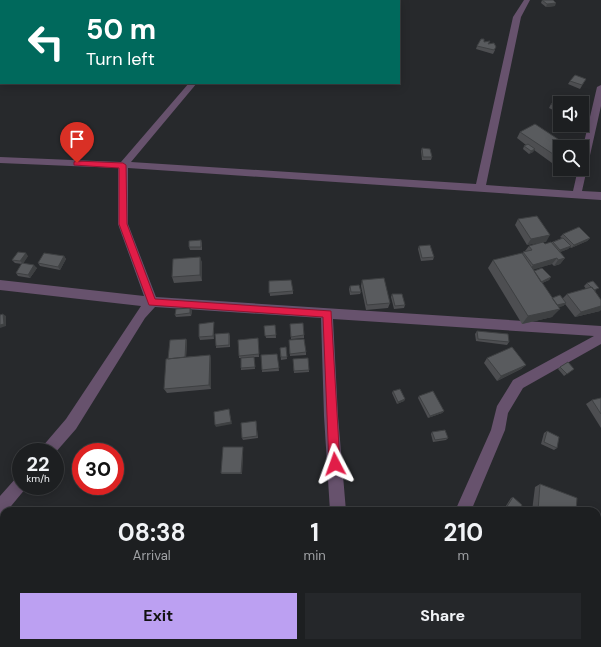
<!DOCTYPE html>
<style>
body{margin:0;font-family:"DM Sans",sans-serif;background:#25272a;color:#f1f3f6;height:100vh;display:flex;flex-direction:column;font-size:15px;white-space:nowrap}
*{box-sizing:border-box;margin:0}
p{font-size:13px;color:#a0a2a5}
.icon{flex:none;width:22px;height:22px;fill:none;stroke:currentColor;stroke-width:2;stroke-linecap:round;stroke-linejoin:round}
.map{position:relative;flex:1;overflow:hidden}
.drawer{position:absolute;left:0px;top:507px;width:601px;height:140px;display:flex;flex-direction:column;background:#1d1f21;border-radius:12px 12px 0 0;box-shadow:0 2px 10px #0003,0 0 0 1px #3b3d3f}
.drawer>*{flex:none}
.top-card{position:absolute;left:0px;top:0px;width:400px;height:84px;box-shadow:0 2px 10px #0003,0 0 0 1px #3b3d3f;background:#00695c;color:#fff;overflow:hidden}
.controls{position:absolute;left:553px;top:96px;display:grid;gap:8px}
.controls a{display:grid;place-items:center;width:36px;height:36px;border-radius:0px;background:#1d1f21;box-shadow:0 2px 10px #0003,0 0 0 1px #3b3d3f;font-size:20px}
.speed{position:absolute;left:12px;top:443px;display:flex;gap:8px;font-size:20px;font-weight:700;text-align:center}
.speed>*{display:grid;place-content:center;width:52px;height:52px;border-radius:50%;background:#1d1f21;box-shadow:0 2px 10px #0003,0 0 0 1px #3b3d3f;line-height:1}
.speed small{font-size:10px;font-weight:400}
.speed .limit{border:6px solid #d22;background:#fff;color:#111}
.pin{position:absolute;display:grid;place-items:center;width:34px;height:34px;color:#fff;margin:-41px -17px;border-radius:50% 50% 50% 0;rotate:-45deg;box-shadow:0 0 4px #0007}
.pin .icon{rotate:45deg}
.me{position:absolute;width:44px;margin:-22px;rotate:356deg;stroke-linejoin:round;filter:drop-shadow(0 0 3px #0008)}
.turn{display:flex;align-items:center;gap:14px;height:84px;padding:0 20px;font-size:18px}
.turn .icon{width:52px;height:52px;stroke-width:2.5}
.turn b{display:block;font-size:28px;line-height:34px}
.eta{display:flex;justify-content:space-evenly;align-items:center;height:68px;text-align:center}
.eta b{font-size:24px;font-weight:700;line-height:28px}
.primary-button{display:flex;gap:8px;margin-top:auto;padding:8px 20px}
.primary-button a{flex:1;height:46px;border-radius:0px;background:#bca0f2;color:#111;font-size:16px;font-weight:700;line-height:46px;text-align:center}
.primary-button a+a{background:#25272a;color:#f1f3f6}
.map>svg:first-child{display:block}
.lines{fill:none;stroke-linecap:round;stroke-linejoin:round}
.minor{fill:#67526d;fill-rule:evenodd}
.wall{fill:#4d4e51}
.shaded-wall{fill:#3e4042}
.building{fill:#595b5e;stroke:#3e4042}
.route{fill:#e11d48;stroke:#92132f}
</style>
<div class="map">
<svg width="601" height="647" viewBox="0 0 601 647">
<rect width="100%" height="100%" fill="#27292c"/>
<g class="lines">
<path class="minor" d="M260 0H266V1H260Z
M524 0H530L521 17 486 185 573 191 578 169H582V151L597 87 601 85V106L582 191 601 192V200L128 168V224L156 297 601 326V344L523 388 508 413 505 430 471 511H455L491 430 497 406 513 380 594 336 333 319 338 416 346 511H330L324 416 321 318 155 307 145 318 76 429 55 453V452H40L42 447 66 419 141 306 0 290V280L144 296 118 224V168L0 163V157L121 162 189 83H197L131 162 476 184 513 17Z
M21 476V486H27L26 488 7 511H4V514L0 515V496L16 478Z
M601 574V590L597 591V575Z
M336 643H354V647H336Z
M408 643H426L424 647H406Z"/>
</g>
<path class="wall" d="M542 0H553L555 6 546 7 541 3Z
M484 42 488 44 495 50 493 54 476 49 477 46Z
M586 79 580 89 568 84 570 81Z
M551 104 558 107 553 110 549 108Z
M520 132 560 147V158L552 163 534 150 533 152 529 154 523 149 524 146 526 145 517 138Z
M422 148 432 157 431 160H422L421 151Z
M518 219 546 242H543L545 244 552 242 562 238 560 237 563 234 590 238 587 241 571 248 570 247 568 249 560 252 565 258 560 264 554 266 552 264 533 269 534 271 551 277 549 280 542 283 552 298 562 299 567 294 586 289 584 286 587 283 596 291H595L601 300V309L600 311 575 317 565 304 563 306 558 307 552 317 522 324 488 268 493 260 522 254 523 252 525 251 529 246 541 242 527 245 515 225Z
M201 240 202 243V250H190L189 247Z
M419 246 434 257 433 260 421 261 418 249Z
M28 256 23 263 37 268 30 278 18 276 16 273 22 264 15 263 12 260Z
M64 256 66 259 60 270 40 266 38 263Z
M200 257 202 263V281L174 283 172 277Z
M362 280 390 303 388 308 366 310 361 286Z
M269 281 293 291V294L270 296Z
M350 286 361 292 360 294 350 295 349 289Z
M392 294 405 305 404 308 394 309 391 297Z
M190 308 192 311 191 316 176 317 175 315Z
M290 324 304 335V338L291 339Z
M214 325V339L200 340 199 337Z
M275 325 276 338H266L264 326Z
M477 331 509 342 507 345 476 341 475 334Z
M229 333 230 336V347L216 348V346Z
M258 338 259 357H254L255 369 241 370V368L250 358H239V356Z
M186 339 187 341 186 357 210 355 211 360V389L167 393 164 389Z
M289 340 306 352V355L290 356Z
M286 347 287 359 281 360 280 348Z
M277 354 279 371 262 372V370Z
M487 358 526 365 521 369 497 381 484 363Z
M293 359 309 370V372L294 373Z
M560 367 574 369 564 376 558 369Z
M393 391 405 399 404 401 397 404 392 393Z
M419 396 444 411 442 413 428 418 418 398Z
M601 398V428L586 404 592 400Z
M256 421 258 438 243 440 242 438Z
M547 431 557 448 554 450 541 444 544 433Z
M432 432 448 438 446 440 433 442 431 434Z
M243 448 242 474H222L221 473Z
M540 484 576 511H532L535 487Z
M513 497 519 511H507L504 509 511 498Z"/>
<path class="shaded-wall" d="M199 0H204V1H197Z
M556 3 555 6 546 7 547 4Z
M560 104 558 107 553 110 555 107Z
M535 149 533 152 529 154 531 151Z
M560 154V158L552 163 556 156Z
M550 235 546 242 527 245 531 239Z
M590 238 587 241 571 248 574 245Z
M571 246 568 249 558 253 560 250Z
M26 253 28 256 23 264 20 261Z
M64 256 66 259 60 270 58 267Z
M200 257 202 263V281L200 275Z
M557 258 552 264 529 271 533 265Z
M565 258 560 264 554 266 558 260Z
M34 265 37 268 30 278 28 275Z
M551 277 549 280 538 285 540 282Z
M566 303 563 306 555 308 557 305Z
M601 306V309L600 311 575 317 581 312Z
M190 308 192 311 191 316 190 313Z
M560 309 552 317 522 324 528 316Z
M3 314 6 316V326L0 328V325Z
M214 322V339L213 336Z
M186 339 187 341 186 360 185 358Z
M210 355 211 360V389L209 385Z
M526 365 521 369 497 381 501 376Z
M405 399 404 401 397 404 398 402Z
M229 409 232 424 216 427 215 425Z
M444 411 442 413 428 418 430 416Z
M243 447V448L242 474 241 473Z"/>
<path class="building" d="M177 0H199L197 1H175Z
M542 0H553L556 3 547 4Z
M481 39H484V42L490 41 488 44 494 43 496 47 494 50 477 46Z
M575 75 586 79 582 85 570 81Z
M556 102 560 104 555 107 551 104Z
M535 124 570 147H560V154L556 156 520 132Z
M528 144 535 149 531 151 524 146Z
M422 148 430 149 432 157H423Z
M537 216 550 235 531 239 518 219Z
M579 227 590 238 574 245 563 234Z
M563 238 571 246 560 250 553 242Z
M201 240V247H189V241Z
M543 242 545 244 551 242 565 258 558 260 557 258 533 265 523 252 532 250 529 246Z
M430 245 434 257 422 258 419 246Z
M18 252 26 253 20 261 12 260Z
M44 253 64 256 58 267 38 263Z
M522 253 560 309 528 316 493 260Z
M200 257V275L172 277 173 259Z
M22 263 34 265 28 275 16 273Z
M542 268 551 277 541 282 534 271Z
M384 278 390 303 367 305 362 280Z
M291 280 293 291 269 293V281Z
M593 281 599 288 594 290 587 283Z
M359 285 361 292H351L350 286Z
M592 287 601 300V306L581 312 567 294Z
M392 294H402L405 305 395 306Z
M560 295 566 303 557 305 552 298Z
M190 308V313L175 315 176 309Z
M3 314 4 324 0 325V315Z
M214 322 213 336 199 337V324Z
M303 323 304 335 291 337 290 324Z
M275 325 276 335 265 336 264 326Z
M477 331 508 334 509 342 478 339Z
M229 333V345L216 346 215 334Z
M258 338 259 354 239 356 238 340Z
M186 339 185 357 168 359 170 340Z
M304 339 306 352 290 354 289 340Z
M286 347 287 357H281L280 348Z
M512 347 526 365 501 376 487 358Z
M277 354 279 368 262 370 261 355Z
M210 355 209 385 164 389 166 359Z
M254 357 255 367 241 368V358Z
M308 358 309 370 294 371 293 359Z
M568 362 574 369 567 374 560 367Z
M400 389 405 399 398 402 393 391Z
M433 391 444 411 430 416 419 396Z
M601 398V414L592 400Z
M229 409 231 422 215 425 214 412Z
M256 421 257 436 242 438 241 423Z
M445 430 448 438 435 440 432 432Z
M547 431 559 437 557 448 544 442Z
M223 447H243L241 473H221Z
M540 484 577 498 576 511H538Z
M513 497 522 505 519 511H510L506 508Z
M277 508V511H263Z"/>
<path class="route" d="M77 161 123 163 126 165 127 224 155 299 331 311 340 464 339 468 335 469 331 468 329 464 323 317 149 305 119 224V168L74 165V162Z"/>
</svg>
<div class="controls">
<a><svg class="icon" aria-label="sound" viewBox="0 0 24 24"><path d="M4 9h4l5-4v14l-5-4H4zM17 9q2 3 0 6"/></svg></a>
<a><svg class="icon" aria-label="search" viewBox="0 0 24 24"><circle cx="10" cy="10" r="6"/><path d="M15 15l6 6"/></svg></a>
</div>
<div class="speed"><div>22<small>km/h</small></div><div class="limit">30</div></div>
<div class="pin" style="left:77px;top:163px;background:#d93025"><svg class="icon" aria-label="arrive" viewBox="0 0 24 24"><path d="M6 21V4h12l-3 4 3 4H6"/></svg></div>
<svg class="me" style="left:335px;top:464px" viewBox="-20 -20 40 40"><path d="M0-17L14 15 0 8-14 15z" fill="#e11d48" stroke="#fff" stroke-width="4"/></svg>
<div class="top-card">
<div class="turn"><svg class="icon" aria-label="left" viewBox="0 0 24 24"><path d="M17 20v-9H6M10 6l-5 5 5 5"/></svg><div><b>50 m</b>Turn left</div></div>
</div>
<section class="drawer">
<div class="eta">
<div><b>08:38</b><p>Arrival</p></div>
<div><b>1</b><p>min</p></div>
<div><b>210</b><p>m</p></div>
</div>
<div class="primary-button"><a>Exit</a><a>Share</a></div>
</section>
</div>
